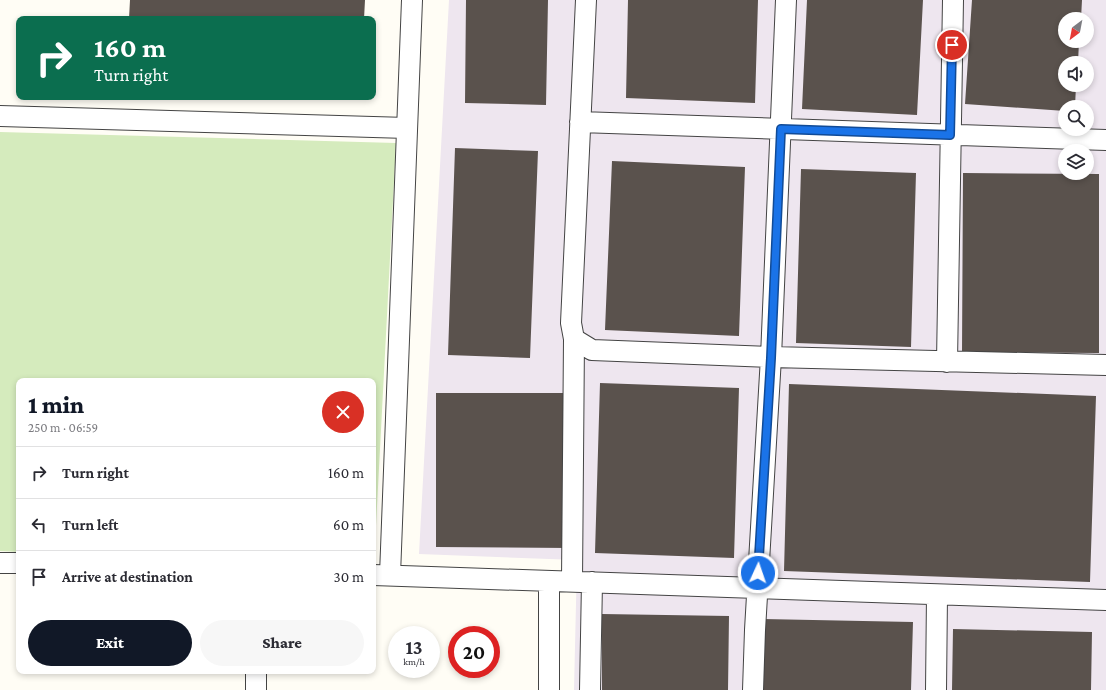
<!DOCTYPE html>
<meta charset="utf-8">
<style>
body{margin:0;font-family:"Crimson Pro",serif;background:#f7f7f7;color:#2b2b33;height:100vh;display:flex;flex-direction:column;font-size:15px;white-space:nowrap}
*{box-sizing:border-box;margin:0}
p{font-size:13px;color:#7c7c81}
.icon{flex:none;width:22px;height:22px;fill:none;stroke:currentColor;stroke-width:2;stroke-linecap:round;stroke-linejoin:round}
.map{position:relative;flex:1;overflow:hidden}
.drawer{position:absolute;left:16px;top:378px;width:360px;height:296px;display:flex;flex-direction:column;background:#fff;border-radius:8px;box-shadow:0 2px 6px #0003}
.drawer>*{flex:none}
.banner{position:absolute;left:16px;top:16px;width:360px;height:84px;border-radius:8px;box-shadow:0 2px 6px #0003;background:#0b6e4f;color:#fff;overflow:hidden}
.needle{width:26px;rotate:212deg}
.buttons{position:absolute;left:1058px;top:12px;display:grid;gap:8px}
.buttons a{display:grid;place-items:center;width:36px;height:36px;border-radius:50%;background:#fff;box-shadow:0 2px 6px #0003;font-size:20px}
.speed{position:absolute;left:388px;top:626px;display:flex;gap:8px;font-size:20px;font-weight:700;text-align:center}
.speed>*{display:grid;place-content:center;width:52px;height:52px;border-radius:50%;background:#fff;box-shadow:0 2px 6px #0003;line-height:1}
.speed small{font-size:10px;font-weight:400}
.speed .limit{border:6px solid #d22;background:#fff;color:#111}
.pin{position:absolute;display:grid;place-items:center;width:34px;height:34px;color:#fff;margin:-17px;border:2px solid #fff;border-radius:50%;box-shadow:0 1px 4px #0007}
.me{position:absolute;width:44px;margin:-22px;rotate:3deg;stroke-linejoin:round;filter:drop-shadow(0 0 3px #0008)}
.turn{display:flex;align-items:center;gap:14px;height:84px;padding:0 12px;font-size:18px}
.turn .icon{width:52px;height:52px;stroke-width:2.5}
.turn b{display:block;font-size:28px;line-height:34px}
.round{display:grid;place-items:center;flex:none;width:42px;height:42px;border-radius:21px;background:#f7f7f7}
.headline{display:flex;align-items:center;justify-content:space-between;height:68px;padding:0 12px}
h1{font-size:24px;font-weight:800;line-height:30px;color:#111827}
.action{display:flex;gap:8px;margin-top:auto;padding:8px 12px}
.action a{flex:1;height:46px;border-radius:24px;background:#111827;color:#fff;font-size:16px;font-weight:800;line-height:46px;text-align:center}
.action a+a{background:#f7f7f7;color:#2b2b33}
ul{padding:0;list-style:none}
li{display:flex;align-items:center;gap:12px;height:52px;padding:0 12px;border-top:1px solid #e1e1e2}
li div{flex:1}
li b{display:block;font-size:15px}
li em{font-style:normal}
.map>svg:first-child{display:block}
.industrial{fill:#eee6ef;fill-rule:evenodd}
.green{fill:#d5ebbd}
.building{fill:#5a524d}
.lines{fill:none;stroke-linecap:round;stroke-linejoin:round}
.minor-casing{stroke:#444;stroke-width:22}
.minor{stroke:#fff;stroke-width:20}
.route-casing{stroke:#114b97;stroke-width:10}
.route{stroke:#1a73e8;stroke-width:7}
</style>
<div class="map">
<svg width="1106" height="690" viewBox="0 0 1106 690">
<rect width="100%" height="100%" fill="#fffdf5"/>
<path class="industrial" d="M449 0H1106V690H574L577 560 419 554ZM1065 19H1087V41H1065ZM1065 63H1087V85H1065ZM1065 107H1087V129H1065ZM1065 151H1087V173H1065Z"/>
<path class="green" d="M0 132 396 143 374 564 373 381H19V552L0 551Z"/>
<path class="building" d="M130 0H365L364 19H129Z
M466 0H548L546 105 465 103Z
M628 0H758L755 103 626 98Z
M807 0H923L917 115 802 109Z
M972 0H1082L1081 19H1065V41H1079L1078 63H1065V85H1076L1075 107H1065V111L965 104Z
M455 148 538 151 530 358 448 355Z
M612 161 745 167 739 336 605 330Z
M801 169 916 173 911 347 796 343Z
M963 173 1099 174V353L962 352Z
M600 383 739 388 734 558 595 553Z
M789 384 1096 396 1090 582 784 571Z
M436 393H570V548L436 547Z
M602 614 729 616 728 690H602Z
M763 619 913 622 911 690H762Z
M953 629 1092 632 1091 690H952Z"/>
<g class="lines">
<g class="minor-casing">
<path id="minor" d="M586 0 571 323 574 339 592 350 771 357 1106 365
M0 116 407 128
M580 122 1106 140
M947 362 953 0
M0 563H19
M373 575 1106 600
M390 575 412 0
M572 581 574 339
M256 690V671
M549 690V581
M590 690 592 582
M753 690 755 630 771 357 786 0
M936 690 937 595"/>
</g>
<use href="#minor" class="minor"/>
</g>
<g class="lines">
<g class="route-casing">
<path id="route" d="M758 573 771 358 781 129 950 135 952 45"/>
</g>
<use href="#route" class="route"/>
</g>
</svg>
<div class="buttons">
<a><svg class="needle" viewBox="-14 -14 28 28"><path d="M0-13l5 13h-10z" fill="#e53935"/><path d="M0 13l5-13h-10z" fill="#7c7c81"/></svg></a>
<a><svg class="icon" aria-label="sound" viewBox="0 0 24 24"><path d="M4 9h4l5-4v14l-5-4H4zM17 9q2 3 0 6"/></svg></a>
<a><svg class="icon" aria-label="search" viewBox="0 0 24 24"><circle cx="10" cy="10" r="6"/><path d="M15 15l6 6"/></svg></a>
<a><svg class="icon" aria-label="layers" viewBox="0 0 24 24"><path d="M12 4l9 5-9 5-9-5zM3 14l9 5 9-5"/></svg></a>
</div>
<div class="speed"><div>13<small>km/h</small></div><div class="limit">20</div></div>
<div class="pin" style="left:952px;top:45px;background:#d93025"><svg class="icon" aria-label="arrive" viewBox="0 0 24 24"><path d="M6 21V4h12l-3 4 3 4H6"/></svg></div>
<svg class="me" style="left:758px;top:573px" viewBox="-20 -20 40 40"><circle r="17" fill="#1a73e8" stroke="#fff" stroke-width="3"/><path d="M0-11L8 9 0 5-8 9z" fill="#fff"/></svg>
<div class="banner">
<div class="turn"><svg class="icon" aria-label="right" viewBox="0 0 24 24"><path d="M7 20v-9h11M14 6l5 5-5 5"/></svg><div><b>160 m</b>Turn right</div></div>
</div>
<section class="drawer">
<div class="headline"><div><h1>1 min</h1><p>250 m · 06:59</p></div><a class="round" style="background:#d93025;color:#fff"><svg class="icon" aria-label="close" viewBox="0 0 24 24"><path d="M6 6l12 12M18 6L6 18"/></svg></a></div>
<ul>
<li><svg class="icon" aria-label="right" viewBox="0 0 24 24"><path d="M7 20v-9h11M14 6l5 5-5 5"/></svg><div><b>Turn right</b></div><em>160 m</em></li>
<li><svg class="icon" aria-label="left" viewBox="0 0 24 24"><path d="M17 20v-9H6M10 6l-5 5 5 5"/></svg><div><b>Turn left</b></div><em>60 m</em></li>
<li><svg class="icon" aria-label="arrive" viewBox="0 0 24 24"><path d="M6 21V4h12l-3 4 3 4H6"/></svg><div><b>Arrive at destination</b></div><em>30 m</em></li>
</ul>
<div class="action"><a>Exit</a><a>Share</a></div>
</section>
</div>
